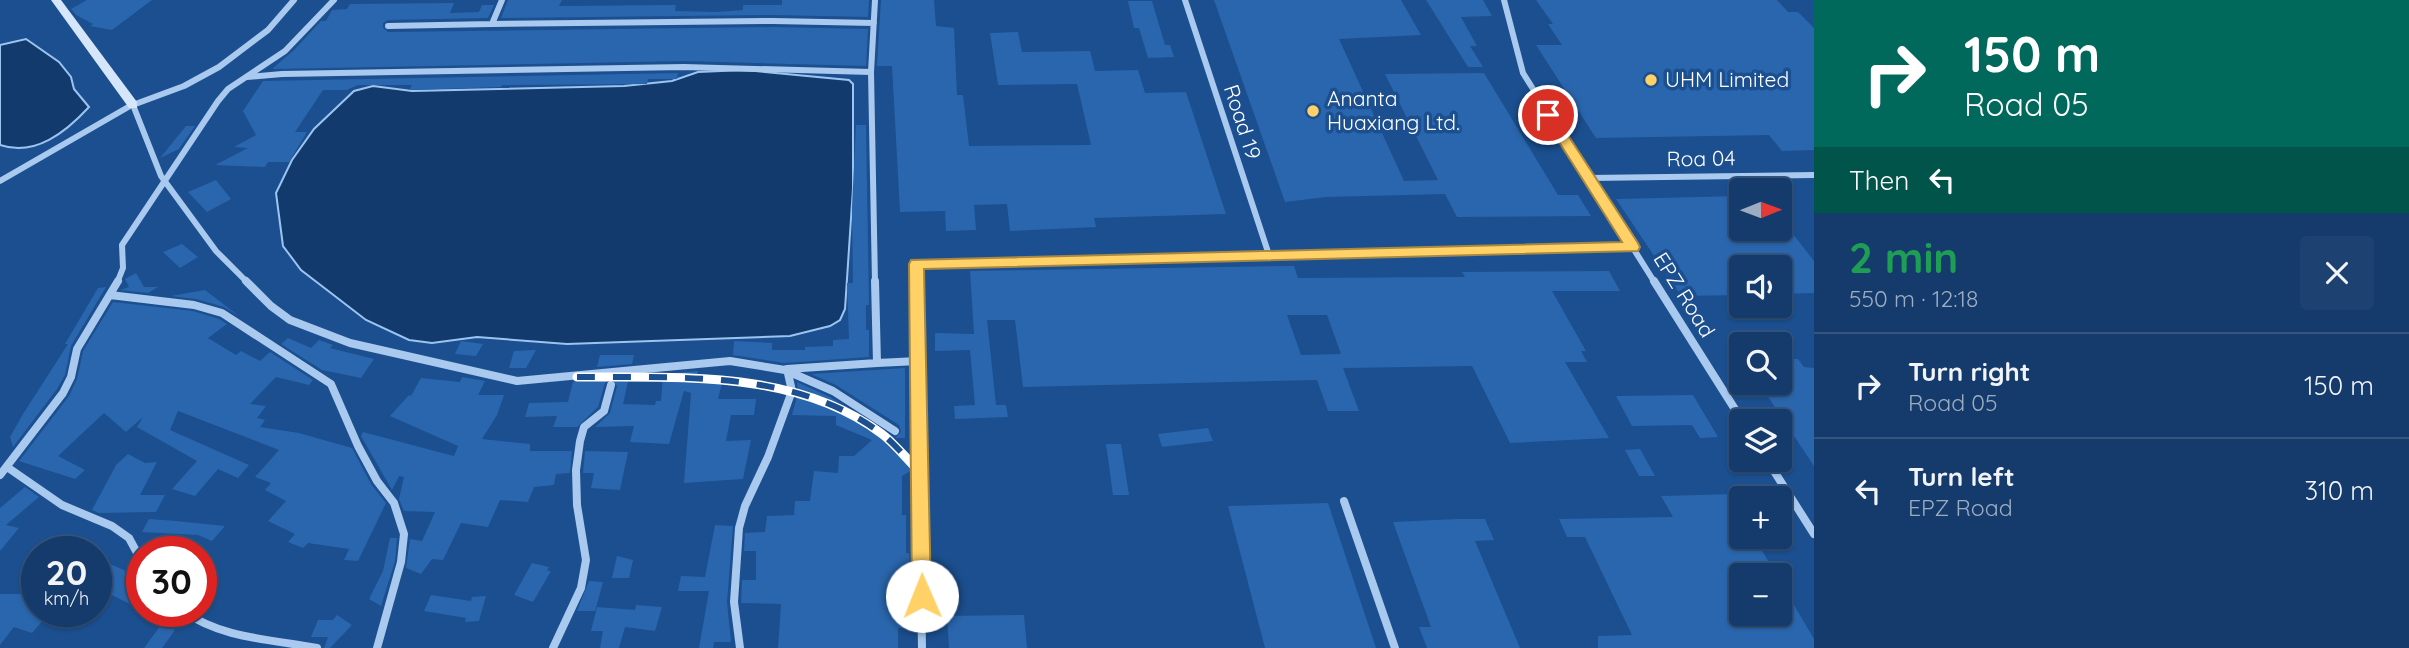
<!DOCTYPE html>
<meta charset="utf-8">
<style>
body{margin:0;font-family:Quicksand,sans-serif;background:#1d4271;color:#f1f3f6;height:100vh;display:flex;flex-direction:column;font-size:26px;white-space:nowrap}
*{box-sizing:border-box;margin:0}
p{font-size:23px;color:#9dadc1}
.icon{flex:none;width:38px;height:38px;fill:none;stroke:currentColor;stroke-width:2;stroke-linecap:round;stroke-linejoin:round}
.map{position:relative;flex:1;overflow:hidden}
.side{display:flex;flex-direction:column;background:#143b6b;width:595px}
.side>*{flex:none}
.top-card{background:#00695c;color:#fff;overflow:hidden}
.needle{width:46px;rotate:89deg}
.controls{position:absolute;left:1729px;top:178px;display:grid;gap:14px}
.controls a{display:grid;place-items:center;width:63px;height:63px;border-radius:7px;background:#143b6b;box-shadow:0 2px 5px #0004,0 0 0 2px #33557e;font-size:35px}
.speed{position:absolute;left:21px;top:536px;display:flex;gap:14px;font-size:35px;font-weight:700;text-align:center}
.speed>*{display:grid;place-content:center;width:91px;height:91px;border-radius:50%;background:#143b6b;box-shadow:0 2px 5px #0004,0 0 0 2px #33557e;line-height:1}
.speed small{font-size:18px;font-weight:400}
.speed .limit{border:10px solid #d22;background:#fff;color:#111}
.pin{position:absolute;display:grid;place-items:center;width:60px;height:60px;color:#fff;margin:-30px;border:4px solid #fff;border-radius:50%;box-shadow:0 2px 7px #0007}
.me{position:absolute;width:77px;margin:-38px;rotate:359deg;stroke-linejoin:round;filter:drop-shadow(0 0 5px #0008)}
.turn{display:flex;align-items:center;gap:24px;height:147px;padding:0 35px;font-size:32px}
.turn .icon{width:91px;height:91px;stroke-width:2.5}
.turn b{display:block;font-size:49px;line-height:60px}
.then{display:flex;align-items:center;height:66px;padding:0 35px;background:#0003;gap:14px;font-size:26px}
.round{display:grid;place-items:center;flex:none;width:74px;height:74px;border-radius:7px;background:#1d4271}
.overview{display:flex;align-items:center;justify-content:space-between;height:119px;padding:0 35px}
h1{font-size:42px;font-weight:800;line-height:52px;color:#1e9e55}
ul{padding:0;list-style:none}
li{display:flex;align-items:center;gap:21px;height:105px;padding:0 35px;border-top:2px solid #33557e}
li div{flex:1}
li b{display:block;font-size:26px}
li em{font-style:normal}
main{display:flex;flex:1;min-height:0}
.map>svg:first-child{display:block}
.water{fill:#123a6d;stroke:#9cc4f0;stroke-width:2}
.building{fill:#2a66ad;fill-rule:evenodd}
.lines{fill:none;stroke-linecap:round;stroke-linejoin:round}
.street-far1{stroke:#a9c9ee;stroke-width:6}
.street{stroke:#a9c9ee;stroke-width:8}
.secondary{fill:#d6e6fa;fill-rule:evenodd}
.rail-casing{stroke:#fff;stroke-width:9}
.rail{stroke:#1b4f8f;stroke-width:6;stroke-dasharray:18;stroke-linecap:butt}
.route{fill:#ffd166;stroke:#a68842;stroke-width:2}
.poi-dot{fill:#ffd166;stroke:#1b4f8f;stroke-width:2.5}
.labels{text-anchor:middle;stroke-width:7;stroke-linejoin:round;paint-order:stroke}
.poi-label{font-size:21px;fill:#fff;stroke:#1b4f8f;text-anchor:start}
.street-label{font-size:21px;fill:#fff;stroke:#1b4f8f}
</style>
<main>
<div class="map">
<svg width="1814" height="648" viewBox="0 0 1814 648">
<rect width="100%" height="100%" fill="#1b4f8f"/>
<path class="water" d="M26 39 59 62 71 77 74 89 89 107C66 132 35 157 0 145V45Z
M745 70 849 80 853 84V188L845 309 840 320 830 326 790 336 567 344 477 337 432 343 409 340 366 320 301 270 283 246 276 193 292 160 314 129 354 91 373 86 412 91 624 86 672 81 698 72Z"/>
<path class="building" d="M87 0H152L112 30 90 26 93 24 76 15 71 9Z
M508 0H562L559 6 676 5 675 11 717 12 743 10V5H782V0H869L868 17 773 15 501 18Z
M881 0H934L936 26 954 28 957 95H963L969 146 1091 145 1077 84 998 85 990 33 1018 32 1022 52 1090 51 1095 71 1138 70 1145 93 1186 92 1226 214 1094 218 1096 227 1010 231 1007 204 974 205 976 230 946 231 945 211 900 212 892 66H877Z
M1214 0H1401L1421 35 1339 39 1404 181 1438 180 1385 74 1484 73 1558 195H1578L1591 216 1457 217 1445 194 1326 197 1285 202Z
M1426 0H1483L1492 16 1461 17 1477 46H1470L1483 67H1468Z
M1536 0H1777L1788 12H1798L1814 28V150L1782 151 1769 135 1596 138 1536 45H1562L1548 24H1553Z
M1128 1H1152L1165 45H1170L1174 57 1148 58 1139 28H1134Z
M454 3 450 13 479 12 482 5H494L488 18 388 20 383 23V28L388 32 773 27 868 29 866 66 684 61 272 69 294 50 321 21H326L332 10 347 9 350 4Z
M678 73 677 79H648L647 84 502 85 501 87 409 90 412 85H358L347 90H323L295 132H307L289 162H268L265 167 215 165 248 148 234 147 256 135 243 111 263 81Z
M856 125H866L869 305H866V330H869V357L784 363 733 355 734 341 772 343V350H805V347L833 346V340L849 339 847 283H853L852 207Z
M186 126H195L179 149 160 158Z
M216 180 231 199 207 212 188 192Z
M1741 196V229H1789L1814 261V293L1780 294V268H1741V295L1681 296 1616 199Z
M182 244 198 257 180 268 163 252Z
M1294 266 1298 278 1465 277 1462 272 1609 271 1620 291H1552L1586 351H1581L1587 362H1565L1609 438 1510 443 1472 366 1343 368 1359 411H1328L1317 380 1023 387 1015 320H987L996 405H1006L1008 417 955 419 954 406 975 405 970 350 935 351V333L974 334 970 271ZM1287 315H1327L1341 354 1301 355Z
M136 273 144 287H158L148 293 120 290 129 287 125 279Z
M106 287 71 346 65 375 57 389 13 447 10 437 23 414 68 344H65L98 288Z
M205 290 239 316 224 307 196 299 171 296Z
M113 302 193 311 219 319 227 324 208 338 236 355 241 351 260 361 270 352 313 380 309 385 276 377 250 404 266 406 257 418 265 420 260 427 299 433 352 448 371 484 386 503 358 561 344 560 349 549 308 543 303 548 288 542 295 534 268 521 286 501 265 490 271 483 255 477 279 450 178 411 170 430 249 465 238 478 218 469 195 496 172 489 197 461 137 427 143 417 126 432 104 413 58 456 85 470 75 479 19 461 69 396 77 379 83 351Z
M288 338 311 348 319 340 333 345 330 348 374 359 361 378 322 370 281 344Z
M461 341 483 344 476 356 455 354Z
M536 350 526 368H509L514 351Z
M600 355H634L632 364 597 367Z
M1780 359H1798L1804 367 1814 368V466L1759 383H1780Z
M905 368V438H888L912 470 902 476V515H906V553H909L911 571 914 628H898V648H778L781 604 741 603 742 580H756V551H744L745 533 765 532 767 516 794 515 795 501H810L814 471 838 473 839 456H854L872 440 836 425V416L792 415 798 393 797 382 830 397 895 438 901 432 899 425 836 385 811 374Z
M698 371 697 380 722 383 718 399H756L754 415H731L726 441 751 440 743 479 684 483 691 393 684 391 669 444 630 442 634 426 595 427 610 413 617 386 612 379 629 377 623 404 655 405 656 401H661L663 374Z
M462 377 485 381 478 395H504L497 415 482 439 530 444V451H572L570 473 556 474 554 485 534 487 528 502 500 500 488 527 461 523 443 560 432 559 421 574 406 568 410 539 422 541 435 512 404 511 399 499 404 477 399 476 392 490 361 436 363 432 454 456 458 446 390 416 409 395 411 396 421 378 460 382Z
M609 379 605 383 598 407 577 427H553L557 416 525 417 529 403 568 402 573 382Z
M1693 395 1718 437 1700 438 1692 425 1632 426 1616 396Z
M1208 428 1213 441 1162 447 1158 434Z
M1106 444H1121L1129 495H1113Z
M1640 449 1655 476H1639L1625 450Z
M585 451 628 452 620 490 591 488 594 473H583Z
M128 454 145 463 157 462 140 495H165L156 512 99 513 92 510 116 465Z
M25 487 39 497 6 525 19 528 0 551V508Z
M1734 494 1741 507V537H1754L1777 576H1741V614H1780V581L1814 639V648H1598V636L1632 635 1585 537H1567L1559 519 1673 517 1661 496Z
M1328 503 1376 648H1265L1228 506Z
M149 519 176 521 225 526 212 541 198 535 142 532Z
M1458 519H1485L1494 540 1475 541 1520 648H1427L1419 627H1431L1393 522Z
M715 525 733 526 727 602 731 642H714L713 648H699L709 591H678L681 576 705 577Z
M390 538H397L395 561 381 606 369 599 383 571Z
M617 556 633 560 629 578H612Z
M532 563 549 567 547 571H551L533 602 514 595Z
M110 564 142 578V610L104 591 114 581 100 575Z
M589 581 603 582 595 611H577Z
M25 591 37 593V611H51L32 633 14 627 0 645V594H23Z
M431 595 471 601 472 597 486 596 479 621 465 622 466 618 424 611Z
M636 605 662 607 655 631 625 627 619 648H600L603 631H591L597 607 635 610Z
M337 615 352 625 330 648H324L328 637H311L318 620H333Z
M1024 615 1027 648H949L947 616Z
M161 625 175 630 162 648H144Z"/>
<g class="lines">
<path class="street-far1" d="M502 0 492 24 773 21 874 23
M875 0 871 72 875 283
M1185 0 1269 255
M1504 0 1523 73 1655 283
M388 26 492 24
M247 77 282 74 684 67 871 72
M133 105 161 176 216 251 248 283
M1589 178 1814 175
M0 181 130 106 184 86 219 67 268 30 294 0
M117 283 123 268 122 245 218 101 228 89 285 51 334 0
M916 283V264L1633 247"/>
<path class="street" d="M246 281 271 306 290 320 350 343 517 381 730 361 785 370 833 391 895 431
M875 281 877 363 918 361
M916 281 922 648
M1654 281 1743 422
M110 295 194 305 222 313 331 384 358 446 377 481 394 503 404 534 401 562 377 648
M1767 460 1814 534
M7 467 62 505 112 526 129 538 142 562
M0 475 63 393 71 377 77 349 118 281
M1344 501 1395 648
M183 611C223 639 270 639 317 648
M553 648 581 588 586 560 577 505 576 470 580 441 584 427 604 411 611 385
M740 648 734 602 739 528 745 506 768 457 792 391 787 369 877 363"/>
<path class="secondary" d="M51 0H61L137 102V108H129Z"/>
<g class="rail-casing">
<path id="rail" d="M577 377C679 378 796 369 882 434 894 443 905 457 916 468"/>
</g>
<use href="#rail" class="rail"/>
</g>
<path class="route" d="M1548 110 1553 112 1638 243 1640 247 1638 251 924 269 931 596 928 602 922 605 915 602 912 596 909 264 911 260 1622 242 1542 115Z"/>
<g class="poi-dot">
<circle cx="1651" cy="80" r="7"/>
<circle cx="1313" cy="111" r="7"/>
</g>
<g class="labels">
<g class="poi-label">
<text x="1665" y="87">UHM Limited</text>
<text x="1327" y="106">Ananta<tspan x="1327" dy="24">Huaxiang Ltd.</tspan></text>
</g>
<g class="street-label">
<text transform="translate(1242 122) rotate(72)" y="7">Road 19</text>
<text transform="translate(1701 159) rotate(-1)" y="7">Roa 04</text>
<text transform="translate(1684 295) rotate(58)" y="7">EPZ Road</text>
</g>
</g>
</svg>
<div class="controls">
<a><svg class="needle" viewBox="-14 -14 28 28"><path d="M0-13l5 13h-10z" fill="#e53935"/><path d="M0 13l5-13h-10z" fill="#9dadc1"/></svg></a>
<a><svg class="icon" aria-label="sound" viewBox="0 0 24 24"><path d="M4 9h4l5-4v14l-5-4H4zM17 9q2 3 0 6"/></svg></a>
<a><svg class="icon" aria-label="search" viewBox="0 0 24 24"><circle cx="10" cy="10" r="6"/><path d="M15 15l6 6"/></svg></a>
<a><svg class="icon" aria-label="layers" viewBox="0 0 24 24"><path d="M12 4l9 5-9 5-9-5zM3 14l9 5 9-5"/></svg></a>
<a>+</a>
<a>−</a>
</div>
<div class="speed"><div>20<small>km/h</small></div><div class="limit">30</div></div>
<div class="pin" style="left:1548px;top:115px;background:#d93025"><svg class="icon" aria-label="arrive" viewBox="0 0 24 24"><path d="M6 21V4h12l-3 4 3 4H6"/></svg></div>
<svg class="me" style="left:922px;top:596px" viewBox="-20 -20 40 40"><circle r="19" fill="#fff"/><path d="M0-13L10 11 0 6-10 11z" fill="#ffd166"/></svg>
</div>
<section class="side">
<div class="top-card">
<div class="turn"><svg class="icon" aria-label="right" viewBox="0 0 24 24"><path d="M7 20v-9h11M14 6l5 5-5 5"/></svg><div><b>150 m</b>Road 05</div></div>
<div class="then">Then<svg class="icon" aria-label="left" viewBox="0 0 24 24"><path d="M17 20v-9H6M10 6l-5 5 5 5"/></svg></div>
</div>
<div class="overview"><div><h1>2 min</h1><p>550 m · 12:18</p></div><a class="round"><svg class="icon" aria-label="close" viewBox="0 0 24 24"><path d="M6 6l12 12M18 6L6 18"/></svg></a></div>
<ul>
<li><svg class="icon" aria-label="right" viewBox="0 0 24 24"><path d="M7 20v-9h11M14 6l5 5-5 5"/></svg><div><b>Turn right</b><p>Road 05</p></div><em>150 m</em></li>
<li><svg class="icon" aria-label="left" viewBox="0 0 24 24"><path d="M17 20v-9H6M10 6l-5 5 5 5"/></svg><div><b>Turn left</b><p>EPZ Road</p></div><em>310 m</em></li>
</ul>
</section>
</main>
